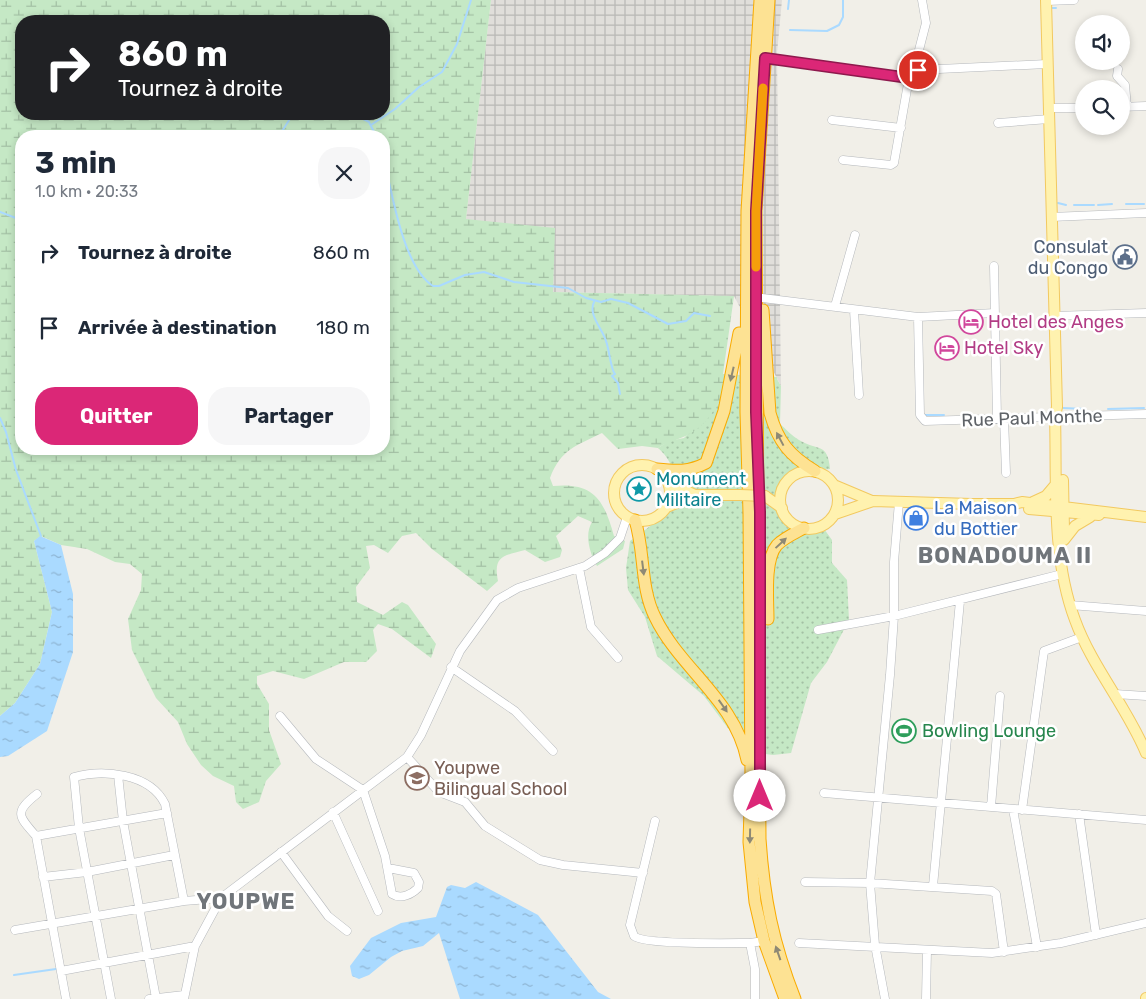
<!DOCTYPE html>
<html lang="fr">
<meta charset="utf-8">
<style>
body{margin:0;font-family:Rubik,sans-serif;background:#f6f6f7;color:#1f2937;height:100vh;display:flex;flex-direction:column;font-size:19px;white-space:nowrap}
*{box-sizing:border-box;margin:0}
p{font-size:16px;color:#747a83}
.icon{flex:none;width:28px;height:28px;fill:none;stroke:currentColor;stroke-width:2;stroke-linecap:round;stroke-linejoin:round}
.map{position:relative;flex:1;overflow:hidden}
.details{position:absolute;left:15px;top:130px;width:375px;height:325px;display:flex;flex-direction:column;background:#fff;border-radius:20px;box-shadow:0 2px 8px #0003}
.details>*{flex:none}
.banner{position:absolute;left:15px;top:15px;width:375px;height:105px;border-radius:20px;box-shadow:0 2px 8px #0003;background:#202124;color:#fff;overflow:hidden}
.fabs{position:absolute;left:1075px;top:15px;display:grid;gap:10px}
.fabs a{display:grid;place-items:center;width:55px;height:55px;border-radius:50%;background:#fff;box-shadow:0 2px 8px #0003;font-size:25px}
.pin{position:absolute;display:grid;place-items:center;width:42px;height:42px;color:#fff;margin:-21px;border:2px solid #fff;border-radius:50%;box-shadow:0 1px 5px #0007}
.me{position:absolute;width:55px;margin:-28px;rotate:0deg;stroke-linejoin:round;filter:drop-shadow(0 0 4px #0008)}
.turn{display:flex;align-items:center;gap:18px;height:105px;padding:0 20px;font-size:22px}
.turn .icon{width:65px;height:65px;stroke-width:2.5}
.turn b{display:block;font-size:35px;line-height:42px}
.round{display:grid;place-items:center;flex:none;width:52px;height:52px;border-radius:20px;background:#f6f6f7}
.headline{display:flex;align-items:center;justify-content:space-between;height:85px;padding:0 20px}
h1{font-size:30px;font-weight:700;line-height:38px}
.primary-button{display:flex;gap:10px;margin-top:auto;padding:10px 20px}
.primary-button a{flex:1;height:58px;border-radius:20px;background:#db2777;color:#fff;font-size:20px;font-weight:700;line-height:58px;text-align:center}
.primary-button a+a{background:#f6f6f7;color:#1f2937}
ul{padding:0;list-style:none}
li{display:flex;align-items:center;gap:15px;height:75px;padding:0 20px}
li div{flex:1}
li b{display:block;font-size:19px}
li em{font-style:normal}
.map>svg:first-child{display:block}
.industrial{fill:url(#industrial-grid)}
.grass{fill:url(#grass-dots)}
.wetland{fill:url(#wetland-marsh);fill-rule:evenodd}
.water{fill:url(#water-ripples)}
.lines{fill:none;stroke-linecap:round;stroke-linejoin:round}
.stream{stroke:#aadaff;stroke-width:2}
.minor-casing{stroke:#b5b8bc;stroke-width:9}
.major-casing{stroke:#f2c960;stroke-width:12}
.highway-casing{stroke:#f9ab00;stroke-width:13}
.minor{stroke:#fff;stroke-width:8}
.major{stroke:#fff2af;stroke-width:10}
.highway{stroke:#fde293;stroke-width:11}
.major-bridge-casing{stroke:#f2c960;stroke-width:12;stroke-linecap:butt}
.major-bridge{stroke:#fff2af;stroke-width:10}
.oneway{fill:#8e8975}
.route-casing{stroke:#8e194d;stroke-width:12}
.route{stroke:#db2777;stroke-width:9}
.slow{stroke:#f59e0b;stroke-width:9}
.labels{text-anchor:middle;stroke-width:5;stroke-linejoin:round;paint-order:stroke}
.service-label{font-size:18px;fill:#4e5e75;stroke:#fff;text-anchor:end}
.hotel-label{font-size:18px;fill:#b23c85;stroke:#fff;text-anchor:start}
.street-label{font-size:18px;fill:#5f6368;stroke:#fff}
.culture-label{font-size:18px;fill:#0d838f;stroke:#fff;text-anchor:start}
.shop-label{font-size:18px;fill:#366cbe;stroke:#fff;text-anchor:start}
.leisure-label{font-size:18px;fill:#27864d;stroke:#fff;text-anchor:start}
.education-label{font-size:18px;fill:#785e54;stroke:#fff;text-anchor:start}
.district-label{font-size:22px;font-weight:bold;letter-spacing:1px;fill:#70757a;stroke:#fff}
</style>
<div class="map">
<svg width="1146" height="999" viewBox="0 0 1146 999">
<defs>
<pattern id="industrial-grid" width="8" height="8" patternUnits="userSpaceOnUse" patternTransform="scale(1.25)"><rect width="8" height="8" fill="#e0deda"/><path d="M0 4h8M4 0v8" fill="none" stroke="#b9b8b5"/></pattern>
<pattern id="grass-dots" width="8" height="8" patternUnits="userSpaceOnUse" patternTransform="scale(1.25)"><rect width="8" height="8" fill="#c5e8c5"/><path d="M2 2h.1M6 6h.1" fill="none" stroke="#a3c0a4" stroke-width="1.8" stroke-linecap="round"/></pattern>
<pattern id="wetland-marsh" width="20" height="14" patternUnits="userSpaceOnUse" patternTransform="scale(1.25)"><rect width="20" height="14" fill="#c5e8c5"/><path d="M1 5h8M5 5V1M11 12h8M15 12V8" fill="none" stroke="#a3c0a4"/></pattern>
<pattern id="water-ripples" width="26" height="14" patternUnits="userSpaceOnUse" patternTransform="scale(1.25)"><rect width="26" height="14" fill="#aadaff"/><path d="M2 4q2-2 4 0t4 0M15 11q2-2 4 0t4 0" fill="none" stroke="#8eb4d2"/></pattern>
</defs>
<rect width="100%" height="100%" fill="#f1efe8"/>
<path class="industrial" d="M491 0H782L777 53 781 386 734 296 553 292 466 219Z"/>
<path class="grass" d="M777 379 781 386 780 424C786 429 792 436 799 440 817 451 828 442 830 469 819 471 805 469 795 475 764 493 787 538 822 526L832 540V563L847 580 849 620 827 662 811 683 791 753 773 755 745 751 704 696 657 656 645 617 628 590 626 568 630 541C654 523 690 502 672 467 668 459 665 454 658 448L669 441 684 438 736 386 751 381Z"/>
<path class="wetland" d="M0 0H491L466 219 555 228 553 292 734 296 723 374 777 377V379C760 381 738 380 726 394 715 406 710 420 696 430 684 439 670 440 658 448L642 446 618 449 602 433C576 446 561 449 550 478L553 486C594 482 604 500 614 536L625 541 623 549 597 566C590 554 584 535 592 522L578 516 556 536 562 550 560 557 545 562 525 550C503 556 493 556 498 581L487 591 432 549 416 533 402 536 388 553 374 545 366 546 370 568 356 587 357 602 383 615 402 602 408 605 436 644 431 658 392 629 378 624 373 630 377 651 366 662H344L304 679 273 671 257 676V684L269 704V730L281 764 266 781 259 802 243 809 236 802 234 786 213 776 201 765 187 744 178 722 156 698 132 650 128 619 141 590 142 574 130 564 115 562 87 549 61 545 41 536 34 541 52 612 40 664 15 703 0 716ZM21 21H384V114H21ZM21 136H384V449H21Z"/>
<path class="water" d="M40 536 61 545 73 594V652L47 731 8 756 0 757V716L15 703 40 664 52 612 34 541Z
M476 882 538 915 598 992 611 999H460L439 933 423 946 402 951 391 957 369 975 359 979 352 976 350 966 371 938 401 923 436 917 447 887 451 885 465 888Z"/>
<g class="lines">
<path class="stream" d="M1051 8H1056
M788 9 789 0
M790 30 827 31 839 25 843 17V0
M354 114 369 122 376 136
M371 125 395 109 419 87 442 72 457 44 471 0
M279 136 293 114
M384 159C392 193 403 267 433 286H439L465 275 484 272 514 282 568 288 586 298 601 302 611 299 628 303 668 324 686 321 694 313 710 316
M1058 203 1066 205
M1126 204H1144
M1074 205H1094
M1098 205 1112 204
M0 212 21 220
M594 302C588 315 602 328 606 341 609 348 611 371 615 374L612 376 618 383 620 394
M1063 408 1085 409
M1108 409 1144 408
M924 415H944
M0 418 6 432 16 470 41 536
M14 975 56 969"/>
<g class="minor-casing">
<path id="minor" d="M1046 1 1074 0
M765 58 909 78
M1118 69 1117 76 1125 85 1127 107
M918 70 919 50 926 23 922 0
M1121 107 1146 106
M1049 108H1084
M832 120 901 128
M998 123 1049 119
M843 160 891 165 894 163 909 78 918 70 1047 64
M1051 217 1146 213
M994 266 997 418
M762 298 918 317 920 415 925 421 1146 414
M835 306 855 235
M854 310 859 395
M1054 316 1146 313
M918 317 995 313
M1004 418 1006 473
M579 568 591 627 618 658
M1070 605 1146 611
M818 630 894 616 1062 574
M451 667 515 711 553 751
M1115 694 1146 696
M280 716 316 759 363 790 385 856 392 894C401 900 412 894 418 888L419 882 414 873 388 868
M407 757 439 792 465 802 485 826 540 860 563 865 643 873
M118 775 123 821 156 998
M824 793 1146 820
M37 794C14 812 18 816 36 836L66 999
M991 807 1000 696
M1013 809 1037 947
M1022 810 1044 651 1082 637
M333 812 378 911
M1079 814 1096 935
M655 821 630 925 634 936C644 945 731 943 750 943L764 941
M36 836 167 813
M281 852 328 916 347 931
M43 877 87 872 174 855
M805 882 870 883 992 891 996 894 1004 952
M933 886 960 601
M15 930 184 901 221 898
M750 943 755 969V999
M799 943 992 953 1061 943 1146 923
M61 971 195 946
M111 999 79 828 74 777C103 769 150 773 165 804L184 901
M149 999 184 995
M184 999 195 946 221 898 407 757 421 735 460 651 497 600 518 588 585 566 605 553 620 538 627 517
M885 999 875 945 870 883 890 675 894 616V562L899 502
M926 999 927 950"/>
</g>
<g class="major-casing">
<path id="major" d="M1046 0 1057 407 1055 416C1057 483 1051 556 1075 620 1092 667 1127 707 1146 753
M614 493a28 28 0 1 1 56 0a28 28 0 1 1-56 0Z
M780 500a29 29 0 1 1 58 0a29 29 0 1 1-58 0Z
M1063 480 1064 530
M669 483 695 495
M834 485 872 501
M765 496 782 508
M1033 502 1046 496 1057 483
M667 507 695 495H740
M1029 509 1099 515
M835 514 873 501 972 504H1014L1022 502 1146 517
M1064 540 1075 526 1090 517
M1146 999V998"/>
</g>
<g class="highway-casing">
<path id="highway" d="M760 0 747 211 746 412 749 513 751 779 749 842 755 902 764 941 785 999
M769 0 756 211 760 839C764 898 773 943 795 999
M763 310 770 413C778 442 790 456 815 471
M657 469C676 471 689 472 706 463L724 411 739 333
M635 520C645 552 640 587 655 617 680 669 735 700 747 760
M768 619C768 600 764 560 777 545 784 538 795 533 804 528"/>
</g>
<use href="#minor" class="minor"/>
<use href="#major" class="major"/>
<use href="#highway" class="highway"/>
<g class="major-bridge-casing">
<path id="major-bridge" d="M740 495 765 496"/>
</g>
<use href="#major-bridge" class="major-bridge"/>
</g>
<defs><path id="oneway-solid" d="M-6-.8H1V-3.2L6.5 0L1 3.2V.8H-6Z" transform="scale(1.25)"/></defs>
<g class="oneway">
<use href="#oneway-solid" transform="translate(732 374) rotate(103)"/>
<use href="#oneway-solid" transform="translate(780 439) rotate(-118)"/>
<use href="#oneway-solid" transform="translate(781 543) rotate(-43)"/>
<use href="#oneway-solid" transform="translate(643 568) rotate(83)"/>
<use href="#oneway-solid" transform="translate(723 706) rotate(55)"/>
<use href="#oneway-solid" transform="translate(750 836) rotate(91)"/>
<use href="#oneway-solid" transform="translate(778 953) rotate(-109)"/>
</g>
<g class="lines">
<g class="route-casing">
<path id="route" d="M760 796V512L756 412V211L765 58 909 78 918 70"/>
</g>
<use href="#route" class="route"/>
<path class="slow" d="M756 267V211L763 88"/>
</g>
<defs>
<g id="civic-ring" transform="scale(1.25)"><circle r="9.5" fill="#fff" stroke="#5c6f8a" stroke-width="1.5"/><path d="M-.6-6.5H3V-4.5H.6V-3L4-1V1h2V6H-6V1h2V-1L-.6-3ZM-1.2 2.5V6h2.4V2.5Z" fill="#5c6f8a"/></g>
<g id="hotel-ring" transform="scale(1.25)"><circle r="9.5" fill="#fff" stroke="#d1479c" stroke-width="1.5"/><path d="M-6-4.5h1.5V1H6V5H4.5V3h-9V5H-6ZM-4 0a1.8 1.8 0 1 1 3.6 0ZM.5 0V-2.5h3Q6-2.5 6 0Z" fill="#d1479c"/></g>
<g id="sight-ring" transform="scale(1.25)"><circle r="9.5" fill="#fff" stroke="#0f9aa8" stroke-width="1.5"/><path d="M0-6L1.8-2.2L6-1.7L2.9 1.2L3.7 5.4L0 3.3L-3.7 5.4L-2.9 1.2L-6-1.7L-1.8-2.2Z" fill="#0f9aa8"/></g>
<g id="shop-ring" transform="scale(1.25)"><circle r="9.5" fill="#fff" stroke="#3f7fe0" stroke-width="1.5"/><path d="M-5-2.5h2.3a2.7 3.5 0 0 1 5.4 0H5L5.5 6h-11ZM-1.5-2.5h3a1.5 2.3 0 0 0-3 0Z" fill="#3f7fe0"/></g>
<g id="stadium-ring" transform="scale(1.25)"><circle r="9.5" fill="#fff" stroke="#2e9e5b" stroke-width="1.5"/><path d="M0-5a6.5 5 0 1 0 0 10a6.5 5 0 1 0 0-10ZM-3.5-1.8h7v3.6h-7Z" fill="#2e9e5b"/></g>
<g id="school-ring" transform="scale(1.25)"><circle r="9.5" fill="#fff" stroke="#8d6e63" stroke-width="1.5"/><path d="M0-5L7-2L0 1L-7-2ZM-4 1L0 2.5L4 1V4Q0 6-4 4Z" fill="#8d6e63"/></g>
</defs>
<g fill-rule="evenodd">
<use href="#civic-ring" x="1125" y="257"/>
<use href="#hotel-ring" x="971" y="322"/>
<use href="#hotel-ring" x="947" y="348"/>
<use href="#sight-ring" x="639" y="489"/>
<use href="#shop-ring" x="916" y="518"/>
<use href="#stadium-ring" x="904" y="731"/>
<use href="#school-ring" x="417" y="778"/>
</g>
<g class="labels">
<g class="service-label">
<text x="1108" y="253">Consulat<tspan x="1108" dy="21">du Congo</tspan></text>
</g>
<g class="hotel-label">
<text x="988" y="328">Hotel des Anges</text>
<text x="964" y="354">Hotel Sky</text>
</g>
<g class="street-label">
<text transform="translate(1032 418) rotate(-2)" y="6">Rue Paul Monthe</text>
</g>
<g class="culture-label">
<text x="656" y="485">Monument<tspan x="656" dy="21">Militaire</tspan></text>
</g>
<g class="shop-label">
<text x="934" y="514">La Maison<tspan x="934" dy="21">du Bottier</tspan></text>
</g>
<g class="leisure-label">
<text x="922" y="737">Bowling Lounge</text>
</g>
<g class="education-label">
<text x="434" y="774">Youpwe<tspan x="434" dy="21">Bilingual School</tspan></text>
</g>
<g class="district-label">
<text x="1005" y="563">BONADOUMA II</text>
<text x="246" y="909">YOUPWE</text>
</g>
</g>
</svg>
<div class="fabs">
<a><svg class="icon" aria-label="sound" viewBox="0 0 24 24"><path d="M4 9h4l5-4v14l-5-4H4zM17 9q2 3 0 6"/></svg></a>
<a><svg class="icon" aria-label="search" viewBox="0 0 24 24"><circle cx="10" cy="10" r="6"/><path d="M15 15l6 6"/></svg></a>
</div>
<div class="pin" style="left:918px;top:70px;background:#d93025"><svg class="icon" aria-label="arrive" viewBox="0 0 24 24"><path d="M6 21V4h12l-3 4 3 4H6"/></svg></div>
<svg class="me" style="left:760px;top:796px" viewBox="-20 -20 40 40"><circle r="19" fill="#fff"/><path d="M0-13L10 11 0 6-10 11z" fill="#db2777"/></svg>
<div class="banner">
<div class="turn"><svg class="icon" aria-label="right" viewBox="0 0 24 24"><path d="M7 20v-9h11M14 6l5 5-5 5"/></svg><div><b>860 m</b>Tournez à droite</div></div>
</div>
<section class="details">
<div class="headline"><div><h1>3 min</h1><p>1.0 km · 20:33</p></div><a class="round"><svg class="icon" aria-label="close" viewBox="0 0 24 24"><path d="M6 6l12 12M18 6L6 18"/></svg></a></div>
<ul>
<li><svg class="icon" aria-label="right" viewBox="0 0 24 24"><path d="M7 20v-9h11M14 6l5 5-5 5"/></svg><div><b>Tournez à droite</b></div><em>860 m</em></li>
<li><svg class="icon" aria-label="arrive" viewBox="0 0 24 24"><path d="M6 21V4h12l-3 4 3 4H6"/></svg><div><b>Arrivée à destination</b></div><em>180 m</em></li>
</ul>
<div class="primary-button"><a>Quitter</a><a>Partager</a></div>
</section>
</div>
